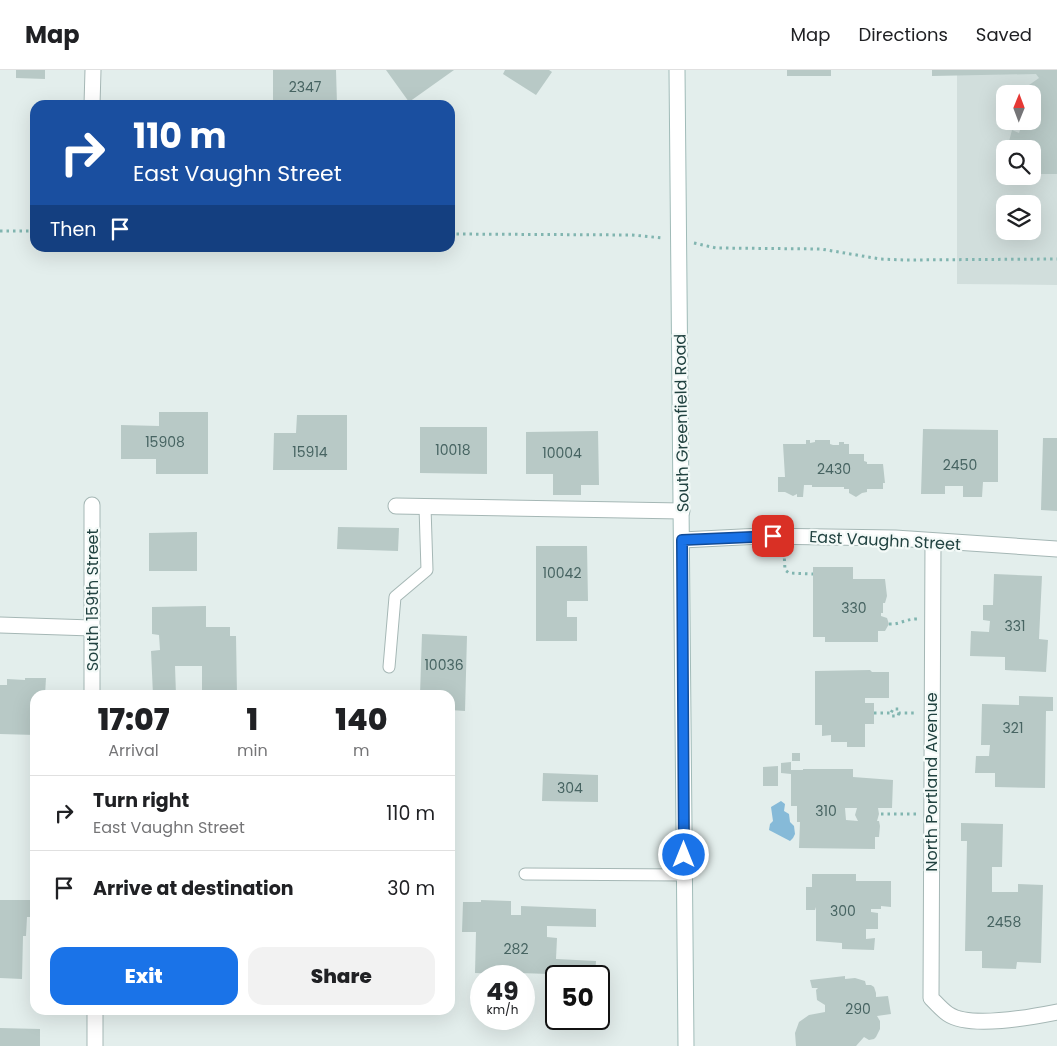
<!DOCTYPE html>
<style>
body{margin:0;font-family:Poppins,sans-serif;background:#f2f2f2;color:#202124;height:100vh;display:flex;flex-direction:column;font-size:19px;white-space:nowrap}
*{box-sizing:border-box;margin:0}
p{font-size:16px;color:#757577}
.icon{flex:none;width:28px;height:28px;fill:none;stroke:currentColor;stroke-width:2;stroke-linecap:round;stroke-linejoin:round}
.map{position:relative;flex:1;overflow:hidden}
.panel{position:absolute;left:30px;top:620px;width:425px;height:325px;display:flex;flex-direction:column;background:#fff;border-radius:15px;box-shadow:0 5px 20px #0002}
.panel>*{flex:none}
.guide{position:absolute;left:30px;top:30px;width:425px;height:152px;border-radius:15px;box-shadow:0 5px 20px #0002;background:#1a4fa0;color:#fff;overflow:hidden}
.needle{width:32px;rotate:1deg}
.fabs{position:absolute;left:996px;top:15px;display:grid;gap:10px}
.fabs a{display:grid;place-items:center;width:45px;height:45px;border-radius:10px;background:#fff;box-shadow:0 5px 20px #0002;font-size:25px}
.speed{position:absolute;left:470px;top:895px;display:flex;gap:10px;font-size:25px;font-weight:700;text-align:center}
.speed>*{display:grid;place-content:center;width:65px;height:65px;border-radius:50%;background:#fff;box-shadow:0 5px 20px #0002;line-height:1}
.speed small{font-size:12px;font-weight:400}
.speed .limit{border:2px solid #111;border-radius:8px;background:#fff;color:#111}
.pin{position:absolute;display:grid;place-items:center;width:42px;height:42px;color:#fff;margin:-21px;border-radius:10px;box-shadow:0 2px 8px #0006}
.me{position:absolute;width:55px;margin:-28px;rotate:0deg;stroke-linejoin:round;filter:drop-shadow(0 0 4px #0008)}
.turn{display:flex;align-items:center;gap:18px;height:105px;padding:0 20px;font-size:22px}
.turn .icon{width:65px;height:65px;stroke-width:2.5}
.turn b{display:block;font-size:35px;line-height:42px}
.then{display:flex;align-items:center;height:48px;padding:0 20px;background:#0003;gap:10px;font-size:19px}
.eta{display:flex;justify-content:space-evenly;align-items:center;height:85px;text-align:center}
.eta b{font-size:30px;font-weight:800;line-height:35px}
.action{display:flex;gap:10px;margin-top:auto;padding:10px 20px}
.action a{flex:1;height:58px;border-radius:15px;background:#1a73e8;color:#fff;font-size:20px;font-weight:800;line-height:58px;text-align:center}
.action a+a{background:#f2f2f2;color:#202124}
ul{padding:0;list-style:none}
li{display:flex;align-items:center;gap:15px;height:75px;padding:0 20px;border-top:1px solid #e0e0e0}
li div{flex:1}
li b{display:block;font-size:19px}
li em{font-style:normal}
header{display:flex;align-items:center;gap:30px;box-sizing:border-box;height:70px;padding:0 25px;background:#fff;border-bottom:1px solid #e0e0e0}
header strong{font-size:24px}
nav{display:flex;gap:28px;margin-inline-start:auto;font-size:18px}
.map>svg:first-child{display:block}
.built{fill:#d1dedc;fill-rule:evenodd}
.water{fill:#86bad8}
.building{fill:#b8c9c6;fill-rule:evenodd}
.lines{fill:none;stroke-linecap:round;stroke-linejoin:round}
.lane-casing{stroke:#a5b7b5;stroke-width:13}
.street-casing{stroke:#a5b7b5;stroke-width:17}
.secondary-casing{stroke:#a0bbb8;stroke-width:17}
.path{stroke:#81b5b0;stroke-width:3;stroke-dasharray:2.5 4;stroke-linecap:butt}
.lane{stroke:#fff;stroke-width:11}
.street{stroke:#fff;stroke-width:15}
.secondary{stroke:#fff;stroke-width:15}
.route-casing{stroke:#114b97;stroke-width:12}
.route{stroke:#1a73e8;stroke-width:9}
.labels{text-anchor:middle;stroke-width:4.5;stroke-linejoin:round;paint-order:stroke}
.number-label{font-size:14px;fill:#476462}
.street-label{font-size:16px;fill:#214240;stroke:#f4faf8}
</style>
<header>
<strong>Map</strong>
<nav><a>Map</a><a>Directions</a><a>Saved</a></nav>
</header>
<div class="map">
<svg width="1057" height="976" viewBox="0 0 1057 976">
<rect width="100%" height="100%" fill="#e3eeec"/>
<path class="built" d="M957 0H1057V215L957 214ZM1005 24H1032V51H1005ZM1005 79H1032V106H1005ZM1005 134H1032V161H1005Z"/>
<path class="water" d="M781 731 785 734 784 741 789 744 790 752 794 756 795 764 793 768 790 771 769 760 770 754 773 751 771 737Z"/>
<path class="building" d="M16 0H45V9L16 8Z
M273 0H336L337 34H273Z
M386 0H454L409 32Z
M505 0H549L552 2 536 25 503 4Z
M787 0H831V6H787Z
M932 0H1057V104H1032V79H1007L1012 60 1019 63 1023 51H1032V24H1020L1029 15 1039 8 1036 4 932 6Z
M159 342H208V404H156V389H121V355L159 356Z
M297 345H347V400H273L274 363H296Z
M420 357H487V404L420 403Z
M923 359 998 360V412H983L982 427H963V416H945V424H921Z
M598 361 599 415H581V425H553V404H526V362Z
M1043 368H1057V441L1041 440Z
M806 370H810V373L815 372V370H830V374L833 375H839V372H844V374H849V384H864V391L867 392V394H883L885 413H883V419H867V422L862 423 856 427 849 423V419H844V417H812V415H804L803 427H797V424L793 426 785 422H778V407H785L783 374H806Z
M338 457 399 458 398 481 337 479Z
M197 462V501H149V463Z
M536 476H587L588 531H567V547H577V571H536Z
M813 497H853V509H885L887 526 885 533H883V543H881V546L887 548 889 554 885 561H878V572H825V567H813Z
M994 504 1042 506 1039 569 1048 570 1046 602 1005 600V587L970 586 971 561 989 562 990 551 983 550V535H993Z
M206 536V557H230V566H236L237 625H202V596H175L176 625H153L151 581 160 580 159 565 152 564V537Z
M422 564 467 566 465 641 450 640V625H420Z
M870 600 872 602H889V628H865V633H874V654H865V677H847V672H831V665L822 666V655H815V601Z
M25 608H46L45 625H35V665L0 664V615H7V609L25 610Z
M1019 626 1053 627V641H1046L1045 718 995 717V703H975L976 686H989L990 675H981L982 634 1019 635Z
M792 683H800V691H792Z
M791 692V700H803V699H853V707L893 710 892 738H878L879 744 877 751H879L880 756 879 767H875V779L799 778 800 752H797V736H791V704L781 703V693ZM845 738H857L855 745 858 751 846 750Z
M778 696V716H763V697Z
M543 703 598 705V732L542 731Z
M961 753 1003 754 1002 797H992V822H1018V814L1043 815 1041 893 1017 892 1016 899 982 898V881H965L967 771H961Z
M812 804H856V811H891V837L881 836V839H871V842L878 843V859H866V869L875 868 874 880 842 879V873L816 871V837L815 840H806V817H812Z
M0 830H32L31 847H27L26 866H23L22 909 0 908Z
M481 830 511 831V845H521V836L596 839V857L547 856V867L557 868 556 889 596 891 595 906H556V916L549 915V904L520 903V906H503V904L475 903 476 862H462L463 832H481Z
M845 906V909L855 908 865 911 866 915H871L874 917 876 923V927L888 926 891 944 877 946 880 951V959L876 967 874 969 869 970 864 967 856 976H796L795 963 799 952 809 945 825 942V935L817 930 816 920 818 918H812L810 910Z
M0 958 40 959V976H0Z"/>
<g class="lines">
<g class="lane-casing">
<path id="lane" d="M389 597 395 527 427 500 425 437
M525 804 685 805"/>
</g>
<g class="street-casing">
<path id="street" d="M92 35 93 0
M396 436 682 441
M682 470 761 466 895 468 1057 479
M933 471 931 928C936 933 942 940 948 944 970 959 1032 947 1057 942
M0 555 92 558
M92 625V435
M95 940V976"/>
</g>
<g class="secondary-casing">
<path id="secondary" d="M677 0 686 976"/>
</g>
<path class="path" d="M0 161H35
M450 164 632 165 663 168
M694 173 716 178 821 179 880 189 904 190 1057 189
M784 482 785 500 789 503 813 504
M889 554C899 555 905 549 917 549
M874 643H891
M899 643 898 646H892L891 643 893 639H899V643H916
M881 744H916"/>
<use href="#lane" class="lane"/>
<use href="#street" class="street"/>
<use href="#secondary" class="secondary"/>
</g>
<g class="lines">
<g class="route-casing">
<path id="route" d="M684 785 682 470 773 466"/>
</g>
<use href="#route" class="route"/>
</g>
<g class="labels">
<g class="number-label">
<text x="305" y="22">2347</text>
<text x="165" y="377">15908</text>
<text x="453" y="385">10018</text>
<text x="310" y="387">15914</text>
<text x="562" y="388">10004</text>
<text x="960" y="400">2450</text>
<text x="834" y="404">2430</text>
<text x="562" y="508">10042</text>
<text x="854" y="543">330</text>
<text x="1015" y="561">331</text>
<text x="444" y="600">10036</text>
<text x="1013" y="663">321</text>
<text x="570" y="723">304</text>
<text x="826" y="746">310</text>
<text x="843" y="846">300</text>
<text x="1004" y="857">2458</text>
<text x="516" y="884">282</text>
<text x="858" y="944">290</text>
</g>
<g class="street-label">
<text transform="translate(681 353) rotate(-91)" y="6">South Greenfield Road</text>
<text transform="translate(885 470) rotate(3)" y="6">East Vaughn Street</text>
<text transform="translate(92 530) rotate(-90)" y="6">South 159th Street</text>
<text transform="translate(931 712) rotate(-90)" y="6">North Portland Avenue</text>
</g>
</g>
</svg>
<div class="fabs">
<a><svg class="needle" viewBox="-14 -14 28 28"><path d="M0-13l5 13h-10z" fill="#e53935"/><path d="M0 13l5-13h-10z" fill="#757577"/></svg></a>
<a><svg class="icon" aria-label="search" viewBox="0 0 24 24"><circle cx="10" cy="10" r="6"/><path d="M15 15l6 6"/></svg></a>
<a><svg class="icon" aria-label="layers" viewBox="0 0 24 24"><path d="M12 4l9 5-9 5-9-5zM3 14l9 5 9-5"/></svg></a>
</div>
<div class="speed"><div>49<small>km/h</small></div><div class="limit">50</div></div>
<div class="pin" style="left:773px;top:466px;background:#d93025"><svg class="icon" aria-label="arrive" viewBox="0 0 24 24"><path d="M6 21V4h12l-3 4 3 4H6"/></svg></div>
<svg class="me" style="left:684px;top:785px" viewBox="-20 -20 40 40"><circle r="17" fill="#1a73e8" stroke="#fff" stroke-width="3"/><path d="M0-11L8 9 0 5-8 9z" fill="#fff"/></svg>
<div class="guide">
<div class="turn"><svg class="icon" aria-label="right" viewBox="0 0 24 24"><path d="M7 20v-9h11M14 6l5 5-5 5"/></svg><div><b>110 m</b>East Vaughn Street</div></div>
<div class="then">Then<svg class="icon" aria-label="arrive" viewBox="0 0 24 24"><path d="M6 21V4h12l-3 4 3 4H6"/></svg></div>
</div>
<section class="panel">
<div class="eta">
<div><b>17:07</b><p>Arrival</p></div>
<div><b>1</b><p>min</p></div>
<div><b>140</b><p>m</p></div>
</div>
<ul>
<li><svg class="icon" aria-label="right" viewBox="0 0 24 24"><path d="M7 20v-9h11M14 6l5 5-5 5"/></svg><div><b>Turn right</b><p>East Vaughn Street</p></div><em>110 m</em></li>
<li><svg class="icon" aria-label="arrive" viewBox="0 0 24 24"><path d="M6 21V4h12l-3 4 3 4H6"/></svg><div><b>Arrive at destination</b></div><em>30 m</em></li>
</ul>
<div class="action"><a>Exit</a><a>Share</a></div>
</section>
</div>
